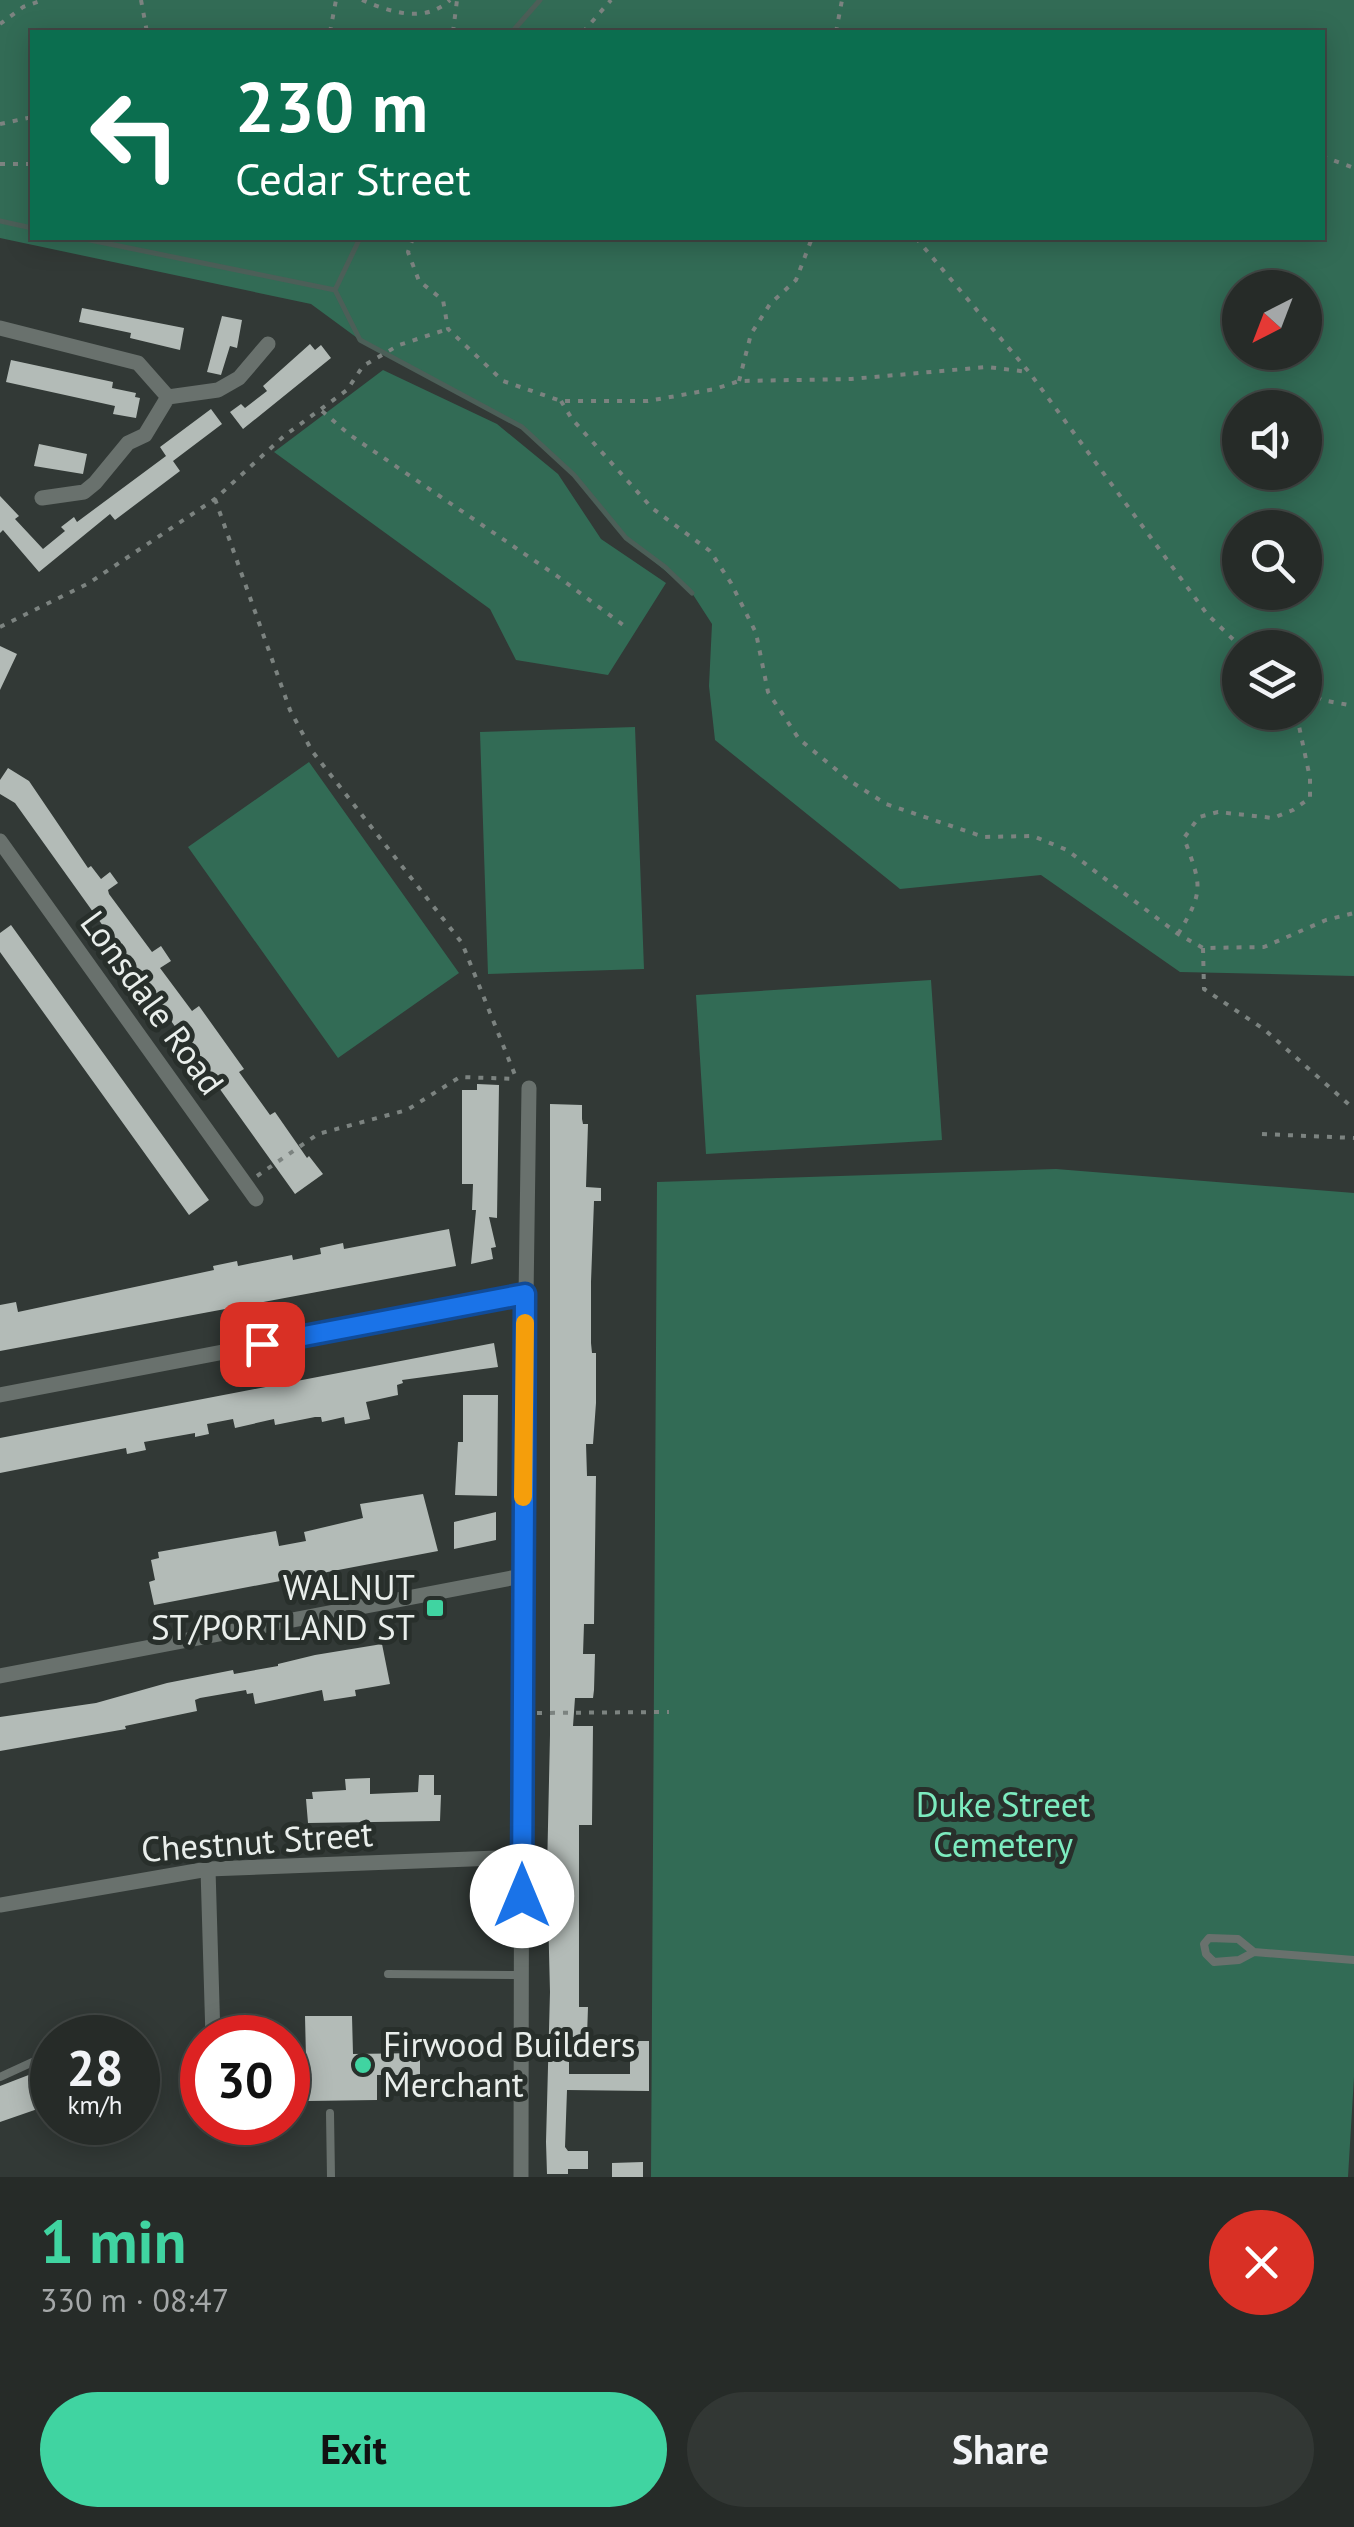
<!DOCTYPE html>
<meta charset="utf-8">
<style>
body{margin:0;font-family:"PT Sans",sans-serif;background:#323734;color:#f1f3f6;height:100vh;display:flex;flex-direction:column;font-size:38px;white-space:nowrap}
*{box-sizing:border-box;margin:0}
p{font-size:32px;color:#a4a7a8}
.icon{flex:none;width:55px;height:55px;fill:none;stroke:currentColor;stroke-width:2;stroke-linecap:round;stroke-linejoin:round}
.map{position:relative;height:2177px;overflow:hidden}
.drawer{display:flex;flex-direction:column;background:#262b28;flex:1}
.drawer>*{flex:none}
.hud{position:absolute;left:30px;top:30px;width:1295px;height:210px;border-radius:0px;box-shadow:0 5px 25px #0003,0 0 0 2px #424745;background:#0b6e4f;color:#fff;overflow:hidden}
.needle{width:65px;rotate:222deg}
.tools{position:absolute;left:1222px;top:270px;display:grid;gap:20px}
.tools a{display:grid;place-items:center;width:100px;height:100px;border-radius:50%;background:#262b28;box-shadow:0 5px 25px #0003,0 0 0 2px #424745;font-size:50px}
.speed{position:absolute;left:30px;top:2015px;display:flex;gap:20px;font-size:50px;font-weight:700;text-align:center}
.speed>*{display:grid;place-content:center;width:130px;height:130px;border-radius:50%;background:#262b28;box-shadow:0 5px 25px #0003,0 0 0 2px #424745;line-height:1}
.speed small{font-size:25px;font-weight:400}
.speed .limit{border:15px solid #d22;background:#fff;color:#111}
.pin{position:absolute;display:grid;place-items:center;width:85px;height:85px;color:#fff;margin:-42px;border-radius:20px;box-shadow:0 5px 15px #0006}
.me{position:absolute;width:110px;margin:-55px;rotate:0deg;stroke-linejoin:round;filter:drop-shadow(0 0 8px #0008)}
.turn{display:flex;align-items:center;gap:35px;height:210px;padding:0 40px;font-size:45px}
.turn .icon{width:130px;height:130px;stroke-width:2.5}
.turn b{display:block;font-size:70px;line-height:85px}
.round{display:grid;place-items:center;flex:none;width:105px;height:105px;border-radius:52px;background:#323734}
.summary{display:flex;align-items:center;justify-content:space-between;height:170px;padding:0 40px}
h1{font-size:60px;font-weight:700;line-height:75px;color:#40d4a1}
.action{display:flex;gap:20px;margin-top:auto;padding:20px 40px}
.action a{flex:1;height:115px;border-radius:60px;background:#40d4a1;color:#111;font-size:40px;font-weight:700;line-height:115px;text-align:center}
.action a+a{background:#323734;color:#f1f3f6}
.map>svg:first-child{display:block}
.green{fill:#326b55;fill-rule:evenodd}
.lines{fill:none;stroke-linecap:round;stroke-linejoin:round}
.stream{stroke:#4c5f58;stroke-width:5}
.building{fill:#b3bbb7}
.path{stroke:#7c8380;stroke-width:4;stroke-dasharray:5 8;stroke-linecap:butt}
.lane{stroke:#69716d;stroke-width:8}
.street{stroke:#69716d;stroke-width:15}
.route-casing{stroke:#114b97;stroke-width:25}
.route{stroke:#1a73e8;stroke-width:18}
.slow{stroke:#f59e0b;stroke-width:18}
.poi-dot{fill:#40d4a1;stroke:#282f2b;stroke-width:4}
.labels{text-anchor:middle;stroke-width:10;stroke-linejoin:round;paint-order:stroke}
.street-label{font-size:35px;fill:#e9eeeb;stroke:#282f2b}
.poi-label{font-size:35px;fill:#e9eeeb;stroke:#282f2b;text-anchor:end}
.park-label{font-size:35px;fill:#7cebbf;stroke:#282f2b}
</style>
<div class="map">
<svg width="1354" height="2177" viewBox="0 0 1354 2177">
<rect width="100%" height="100%" fill="#323936"/>
<path class="green" d="M0 0H1354V976L1180 972 1041 875 900 889 715 740 709 686 712 624 692 593 626 538 574 475 522 427 360 340 311 304 0 238ZM32 32H1322V238H32ZM1240 288H1305V352H1240ZM1240 408H1305V472H1240ZM1240 528H1305V592H1240ZM1240 648H1305V712H1240Z
M383 370 497 424 558 474 601 539 666 583 608 675 516 660 490 609 274 452Z
M635 727 644 969 488 974 480 732Z
M309 762 459 973 338 1058 188 847Z
M931 980 942 1140 706 1154 696 995Z
M1056 1169 1354 1193V2077L1348 2177H651L657 1182Z"/>
<g class="lines">
<path class="stream" d="M512 32 540 0
M0 221 32 228
M80 238 335 290
M335 290 360 340 522 427 574 475 626 538 665 567 692 593
M335 290 360 238"/>
</g>
<path class="building" d="M82 308 184 328 180 350 130 338 131 333 79 322Z
M222 316 242 320 237 348 230 346 221 375 207 372Z
M310 344 315 350 321 345 331 358 243 429 230 412 241 404 245 408 267 391 263 386Z
M11 360 113 382 112 388 136 393 135 397 140 398 136 418 113 414 115 406 6 382Z
M211 409 222 424 173 461 180 471 115 520 110 514 39 572 3 530 0 533V496L19 516 15 519 43 549 65 531 61 527 74 517 77 522 166 456 160 447Z
M39 444 87 454 83 474 34 466Z
M0 646 17 654 0 690Z
M8 768 29 781 88 868 91 866 101 879 110 872 118 883 108 890 109 894 152 952 161 946 171 961 160 968 192 1011 199 1006 244 1069 239 1072 270 1115 275 1112 307 1158 309 1156 323 1174 295 1194 15 803 0 794V780Z
M11 925 209 1200 189 1215 0 952V933Z
M477 1084 499 1085 497 1218 489 1217 496 1247 491 1248 493 1259 471 1264 476 1210H472L473 1184H462V1090H477Z
M550 1104 582 1105V1119L583 1124H588L586 1187 601 1188V1201H594L591 1282V1343L592 1353H596V1403L593 1444H586L587 1476H596L594 1624H584L583 1654H595L594 1690 593 1698H575L573 1726H593L592 1825H579V2007H588L587 2037H569V2074H630V2041H649V2091L567 2090 565 2147 568 2151H588V2169H568V2174H547L546 2142 550 1992 547 1872 550 1735Z
M449 1229 456 1266 0 1351V1305L16 1302 18 1312 214 1270 213 1266 237 1261 238 1266 292 1255 293 1260 321 1254 320 1248 343 1243 344 1249Z
M494 1343 498 1367 402 1380 403 1383 397 1385 398 1395 366 1402 370 1419 345 1424 344 1417 322 1422 321 1417H315L275 1425 274 1419 235 1428 233 1419 207 1424 209 1434 195 1437V1433L144 1442 146 1450 127 1454 126 1448 0 1473V1438Z
M463 1395H498L497 1496 455 1495 458 1442H463Z
M423 1494 438 1551 154 1605 149 1582 155 1580 151 1560 159 1558 158 1552 276 1531 279 1546 306 1541 304 1532 363 1518 360 1504Z
M496 1512V1540L454 1549V1522Z
M382 1644 390 1684 355 1690 356 1696 324 1701 322 1690 255 1704 253 1693 247 1694 246 1690 200 1698 195 1700 197 1711 125 1726 126 1729 0 1751V1717L96 1703 167 1683 233 1670 234 1674 278 1666V1664L315 1655Z
M419 1775H434V1795H441L440 1821 308 1823 306 1799H313L312 1792 346 1790 345 1779 370 1778V1794L418 1792Z
M305 2016H352L353 2054 420 2053V2075H377V2100L307 2101Z
M52 2066V2104L0 2122V2086Z
M643 2162V2177H612V2163Z"/>
<g class="lines">
<path class="path" d="M141 0 147 32
M362 0C391 12 424 24 450 0
M0 24 23 7 43 0
M330 32 336 0
M453 32 457 0
M583 32 611 0
M836 32 842 0
M0 124 32 117
M1322 156 1354 168
M0 164H32
M413 238 408 252 419 281 443 300 448 329 503 381 561 401H648L715 389 739 381 851 379 987 367 1029 372
M916 238 1029 372 1207 614 1242 648
M739 381 751 334 770 304 796 280 812 238
M561 401 572 419 652 508 710 551 731 583 756 633 768 692 799 739 850 781 886 804 984 837 1033 836 1067 850 1178 934 1203 948 1264 947 1326 920 1354 913
M322 411 350 435 557 576 623 625
M215 499 290 710 312 751 462 943 517 1080
M0 627 89 583 215 499 284 436 347 390 363 366 399 345 448 329
M1305 691 1322 700 1354 706
M1178 934C1205 890 1201 885 1184 838L1199 817 1218 812 1273 818 1293 810 1310 798V778L1296 712
M1203 948 1204 989 1265 1030 1354 1109
M1262 1134 1354 1138
M257 1176 318 1134 407 1110 460 1077 516 1079
M537 1713 669 1712"/>
<path class="lane" d="M1254 1952 1239 1960 1214 1962 1206 1954 1204 1944 1209 1938 1238 1939 1254 1952 1354 1960
M388 1974 523 1975
M0 2077 37 2060
M330 2113 331 2177"/>
<path class="street" d="M0 328 138 363 168 397 218 390 239 378 268 344
M42 498 84 492 95 483 128 443 145 435 168 397
M0 841 256 1199
M0 1395 525 1294
M0 1676 522 1576
M208 1869 213 2038
M0 1905 208 1869 521 1857
M521 2177 522 1576 529 1088"/>
</g>
<g class="lines">
<g class="route-casing">
<path id="route" d="M262 1344 525 1294 522 1896"/>
</g>
<use href="#route" class="route"/>
<path class="slow" d="M523 1497 525 1323"/>
</g>
<g class="poi-dot">
<rect x="425" y="1598" width="20" height="20" rx="5"/>
<circle cx="363" cy="2065" r="10"/>
</g>
<g class="labels">
<g class="street-label">
<text transform="translate(152 1003) rotate(54)" y="12">Lonsdale Road</text>
<text transform="translate(257 1842) rotate(-4)" y="12">Chestnut Street</text>
</g>
<g class="poi-label">
<text x="415" y="1600">WALNUT<tspan x="415" dy="40">ST/PORTLAND ST</tspan></text>
<text x="383" y="2057" text-anchor="start">Firwood Builders<tspan x="383" dy="40">Merchant</tspan></text>
</g>
<g class="park-label">
<text x="1003" y="1817">Duke Street<tspan x="1003" dy="40">Cemetery</tspan></text>
</g>
</g>
</svg>
<div class="tools">
<a><svg class="needle" viewBox="-14 -14 28 28"><path d="M0-13l5 13h-10z" fill="#e53935"/><path d="M0 13l5-13h-10z" fill="#a4a7a8"/></svg></a>
<a><svg class="icon" aria-label="sound" viewBox="0 0 24 24"><path d="M4 9h4l5-4v14l-5-4H4zM17 9q2 3 0 6"/></svg></a>
<a><svg class="icon" aria-label="search" viewBox="0 0 24 24"><circle cx="10" cy="10" r="6"/><path d="M15 15l6 6"/></svg></a>
<a><svg class="icon" aria-label="layers" viewBox="0 0 24 24"><path d="M12 4l9 5-9 5-9-5zM3 14l9 5 9-5"/></svg></a>
</div>
<div class="speed"><div>28<small>km/h</small></div><div class="limit">30</div></div>
<div class="pin" style="left:262px;top:1344px;background:#d93025"><svg class="icon" aria-label="arrive" viewBox="0 0 24 24"><path d="M6 21V4h12l-3 4 3 4H6"/></svg></div>
<svg class="me" style="left:522px;top:1896px" viewBox="-20 -20 40 40"><circle r="19" fill="#fff"/><path d="M0-13L10 11 0 6-10 11z" fill="#1a73e8"/></svg>
<div class="hud">
<div class="turn"><svg class="icon" aria-label="left" viewBox="0 0 24 24"><path d="M17 20v-9H6M10 6l-5 5 5 5"/></svg><div><b>230 m</b>Cedar Street</div></div>
</div>
</div>
<section class="drawer">
<div class="summary"><div><h1>1 min</h1><p>330 m · 08:47</p></div><a class="round" style="background:#d93025;color:#fff"><svg class="icon" aria-label="close" viewBox="0 0 24 24"><path d="M6 6l12 12M18 6L6 18"/></svg></a></div>
<div class="action"><a>Exit</a><a>Share</a></div>
</section>
